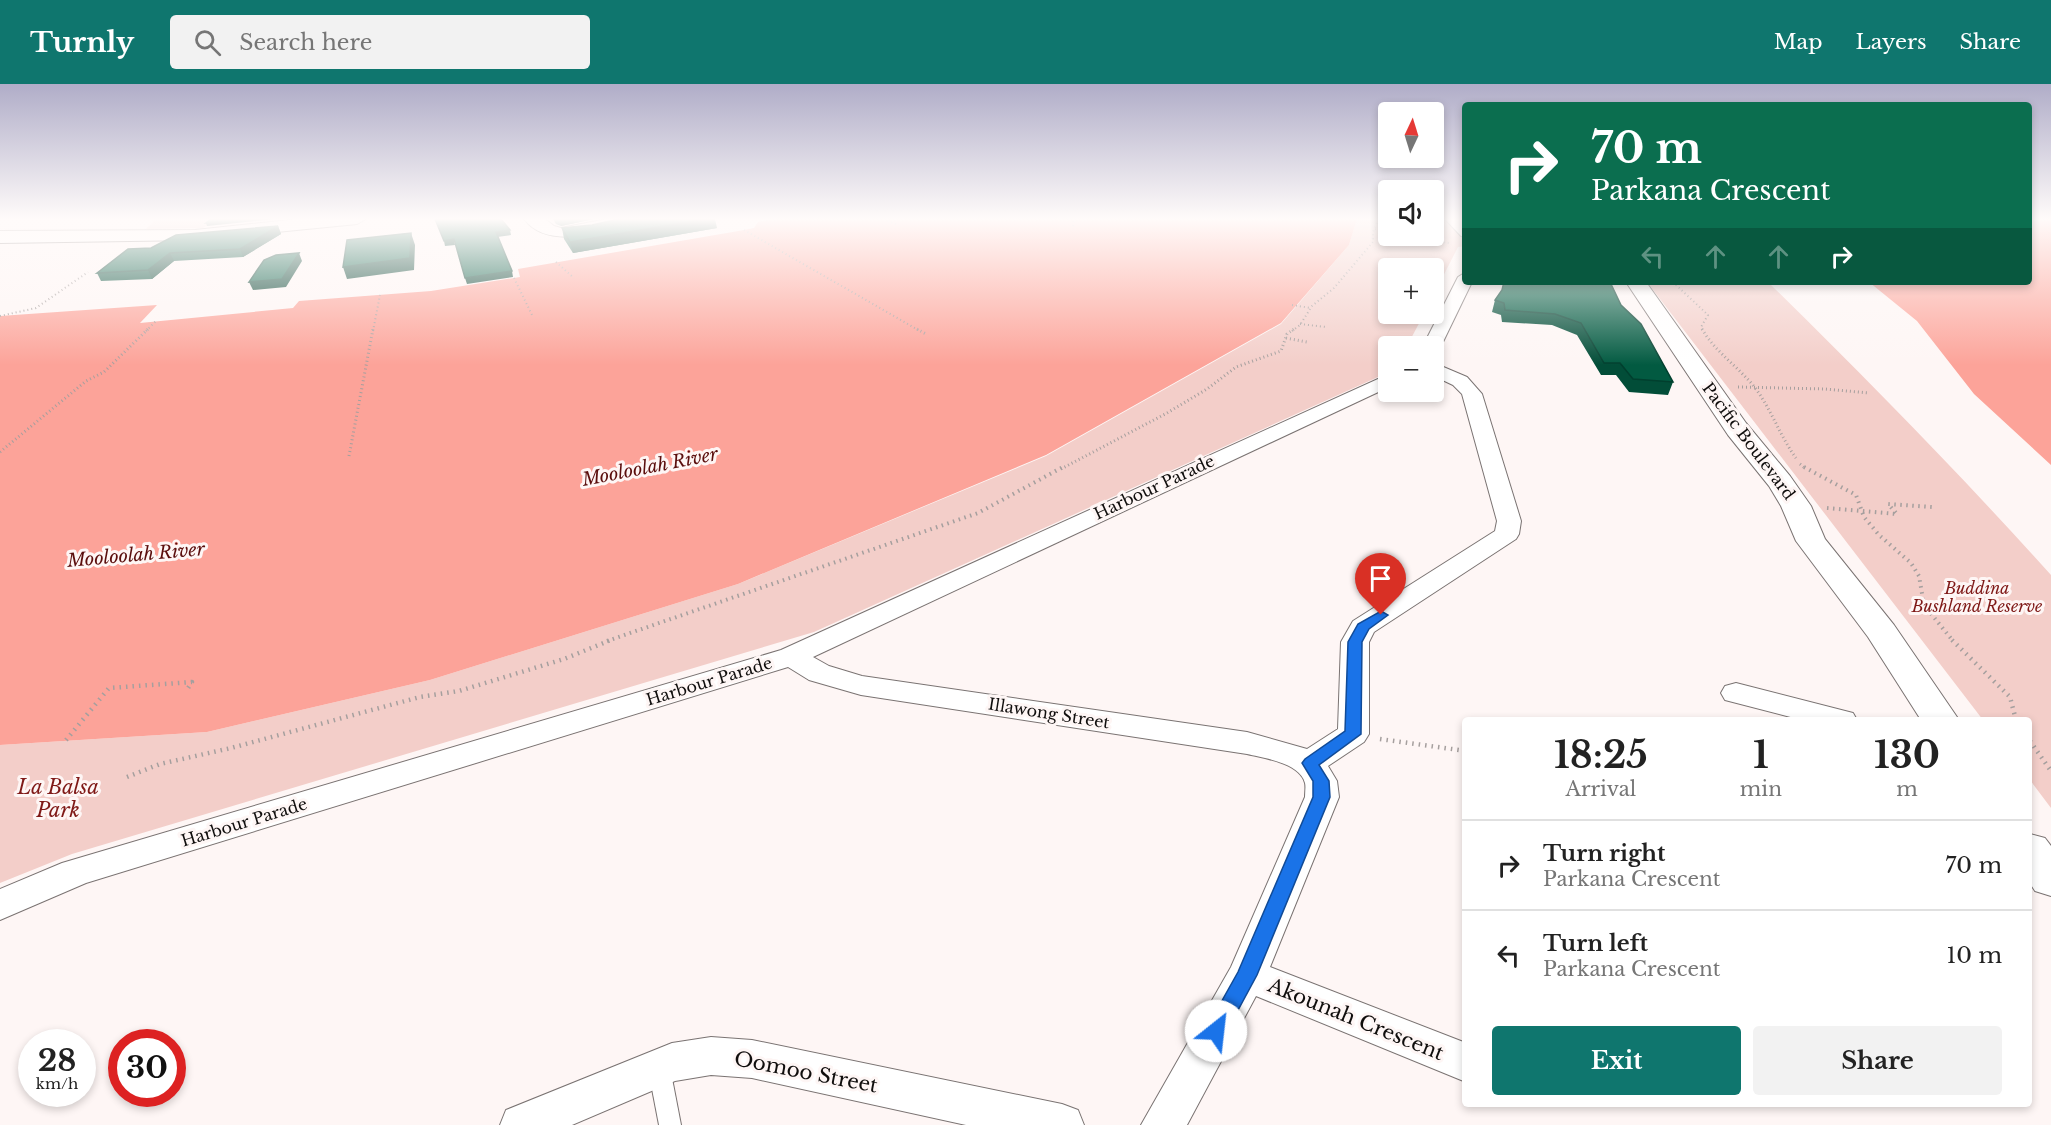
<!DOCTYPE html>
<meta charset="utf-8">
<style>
body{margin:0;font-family:"Libre Baskerville",serif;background:#f2f2f2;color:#222;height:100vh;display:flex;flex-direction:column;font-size:22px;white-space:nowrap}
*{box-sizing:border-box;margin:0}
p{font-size:20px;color:#767676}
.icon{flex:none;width:33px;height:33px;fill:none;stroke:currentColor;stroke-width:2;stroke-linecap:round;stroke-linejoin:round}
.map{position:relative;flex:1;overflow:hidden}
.sheet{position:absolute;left:1462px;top:633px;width:570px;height:390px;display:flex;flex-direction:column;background:#fff;border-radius:6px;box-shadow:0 3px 9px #0003}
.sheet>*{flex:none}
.guide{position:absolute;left:1462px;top:18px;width:570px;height:183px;border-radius:6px;box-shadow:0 3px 9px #0003;background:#0b6e4f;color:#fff;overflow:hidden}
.needle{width:39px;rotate:4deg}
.controls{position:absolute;left:1378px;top:18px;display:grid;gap:12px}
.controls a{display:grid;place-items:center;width:66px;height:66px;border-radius:6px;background:#fff;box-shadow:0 3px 9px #0003;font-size:30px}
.speed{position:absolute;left:18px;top:945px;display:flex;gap:12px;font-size:30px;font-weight:700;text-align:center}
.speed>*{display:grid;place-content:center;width:78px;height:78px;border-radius:50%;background:#fff;box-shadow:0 3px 9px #0003;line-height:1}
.speed small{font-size:15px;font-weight:400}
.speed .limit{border:9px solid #d22;background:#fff;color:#111}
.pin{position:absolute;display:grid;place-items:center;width:51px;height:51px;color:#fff;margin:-62px -26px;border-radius:50% 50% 50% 0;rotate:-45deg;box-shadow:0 0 6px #0007}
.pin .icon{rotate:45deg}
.me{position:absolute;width:66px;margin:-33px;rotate:29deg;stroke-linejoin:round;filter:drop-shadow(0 0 4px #0008)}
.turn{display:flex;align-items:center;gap:21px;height:126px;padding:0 30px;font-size:27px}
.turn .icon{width:78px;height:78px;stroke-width:2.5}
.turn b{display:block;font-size:42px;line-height:51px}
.lanes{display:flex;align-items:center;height:57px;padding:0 30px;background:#0003;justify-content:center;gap:30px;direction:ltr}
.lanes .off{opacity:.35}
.eta{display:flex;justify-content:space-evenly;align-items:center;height:102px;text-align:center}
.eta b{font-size:36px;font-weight:800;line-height:42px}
.cta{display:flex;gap:12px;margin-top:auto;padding:12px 30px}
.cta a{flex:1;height:69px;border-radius:6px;background:#0f766e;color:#fff;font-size:24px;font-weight:800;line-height:69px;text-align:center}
.cta a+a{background:#f2f2f2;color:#222}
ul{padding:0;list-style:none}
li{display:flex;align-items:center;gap:18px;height:90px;padding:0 30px;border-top:2px solid #e0e0e0}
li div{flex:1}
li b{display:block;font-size:22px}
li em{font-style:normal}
header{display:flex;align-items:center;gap:36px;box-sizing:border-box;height:84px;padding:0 30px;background:#0f766e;color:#fff}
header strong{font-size:28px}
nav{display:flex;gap:33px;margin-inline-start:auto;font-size:21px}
.search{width:420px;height:54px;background:#f2f2f2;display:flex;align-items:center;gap:15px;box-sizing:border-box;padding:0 21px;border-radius:6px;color:#767676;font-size:22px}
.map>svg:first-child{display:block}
.green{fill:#f3cec9}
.water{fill:#fca399}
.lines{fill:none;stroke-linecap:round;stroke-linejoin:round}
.lane-casing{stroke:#7a7372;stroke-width:2}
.street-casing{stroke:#7a7372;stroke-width:2}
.secondary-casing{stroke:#7a7372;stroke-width:2}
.path-far3{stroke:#a59f9e;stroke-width:2;stroke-dasharray:1 3;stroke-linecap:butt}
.path-far2{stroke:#a59f9e;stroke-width:3;stroke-dasharray:1 3;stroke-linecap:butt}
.path-far1{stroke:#a59f9e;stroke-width:4;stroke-dasharray:1.5 4.5;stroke-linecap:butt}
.path{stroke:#a59f9e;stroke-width:4.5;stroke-dasharray:1.5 5;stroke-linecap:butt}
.lane{fill:#fff;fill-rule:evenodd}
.street{fill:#fff;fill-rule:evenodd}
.secondary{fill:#fff;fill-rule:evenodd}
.wall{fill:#024d38}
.shaded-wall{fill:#013f2e}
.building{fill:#025a41;stroke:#013f2e;stroke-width:1.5}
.route{fill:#1a73e8;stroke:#114b97;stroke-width:1.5}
.labels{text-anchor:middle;stroke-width:6;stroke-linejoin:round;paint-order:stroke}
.street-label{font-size:16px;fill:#100e0d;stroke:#fef6f5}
.park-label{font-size:16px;font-style:italic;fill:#7f1917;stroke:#fef6f5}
.water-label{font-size:18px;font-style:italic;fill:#5b0e0d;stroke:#fef6f5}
.near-park-label{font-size:20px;font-style:italic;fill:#7f1917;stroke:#fef6f5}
.near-street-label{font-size:20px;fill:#100e0d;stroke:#fef6f5}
</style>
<header>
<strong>Turnly</strong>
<div class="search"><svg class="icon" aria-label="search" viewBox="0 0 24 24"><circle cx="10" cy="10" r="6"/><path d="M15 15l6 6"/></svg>Search here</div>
<nav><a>Map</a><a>Layers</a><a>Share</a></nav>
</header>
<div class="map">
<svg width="2051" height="1041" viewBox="0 0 2051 1041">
<rect width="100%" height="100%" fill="#fef6f5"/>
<path class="green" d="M156 135H220L203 144 146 145Z
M1357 135H1389V152H1434V135H1465V162L1458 163 1434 210V184H1389V230H1424L1407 262H1389V283L1378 293 814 548 72 770 0 799V661L207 648 430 596 738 500 1046 372 1281 240 1349 161Z
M1647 198H1768C1865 293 1960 390 2051 491V724L2030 696V636H1983Z"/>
<path class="water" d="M771 135H1357L1349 161 1281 239 1046 371 738 500 430 596 207 648 0 661V232L157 221 140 239 293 224 299 217 431 207 520 193 518 185 744 146 754 144 758 138Z
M2030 135H2051V381L1974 310 1917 237 1869 198H2030Z"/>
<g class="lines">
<g class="lane-casing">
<path id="lane" d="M659 974 666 977 670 984 681 1041H659L648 984 652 977Z"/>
</g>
<g class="street-casing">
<path id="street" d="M1445 135H1461L1466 140V153L1461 152Z
M1466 188V198H1472L1441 262 1434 267V262H1423L1458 193Z
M1434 279 1467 293 1482 310 1521 437 1519 450 1516 455 1374 548 1369 558V650L1364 658 1328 682 1337 697 1339 713 1270 883 1466 959V998L1256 912 1187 1041H1141L1231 883 1305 713C1305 708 1306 703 1305 699 1300 679 1264 674 1247 670L861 611 809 596 788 583 86 799 0 836V805L62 779 781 566 1389 290V303L813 573 829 582 862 592 1247 648 1307 665 1338 645 1341 558 1353 537 1495 447 1497 437 1462 310 1453 301 1434 292Z
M1736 599 1853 629 1857 636H1802L1725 616 1721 609 1725 602Z
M711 953 752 956 1062 1020 1078 1026 1084 1041H966L752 994 711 991 675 997 572 1041H500L506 1026 672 959Z"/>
</g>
<g class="secondary-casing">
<path id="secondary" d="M299 135H366L357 140 195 156 0 159V147L195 146Z
M524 135H545L554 142 561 144 607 135H648L639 140C605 146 549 168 524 135Z
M1626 198H1646L1746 339 1790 392 1811 422 1825 455 1894 541 1959 636H1921L1868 553 1796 457 1781 422 1769 402 1728 351Z
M2030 750 2045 754 2051 762V812L2035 807 2030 799Z"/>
</g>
<path class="path-far3" d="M884 135 898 141
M1073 142 1074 135
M1375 145 1389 147
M744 146 920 247
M1400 152 1399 155 1450 159
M556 178 574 194
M514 194 533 233
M1673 198 1708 231 1701 243 1703 247
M1292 221 1311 224
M0 232 36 224 88 188
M1300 240 1326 243
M146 247 156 237
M373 247 380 211
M1292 247 1300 241 1312 222 1334 204 1373 158V148L1379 135"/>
<path class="path-far2" d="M917 245 926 250
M1702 245C1716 269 1739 283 1756 305 1772 327 1780 352 1796 374
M1286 254 1307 258
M1738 303 1825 305 1869 309
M0 368 86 297 104 288 148 245
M349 372 373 245
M1800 380 1806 385
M1061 385 1167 329 1207 305 1236 283 1281 267 1287 250 1294 245"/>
<path class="path-far1" d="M1804 383 1856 411 1864 433 1879 451 1911 479 1919 492 1924 521 1953 557
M1827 424 1897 430 1888 420 1932 423
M607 557 978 429 1063 383"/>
<path class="path" d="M1952 556 2010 613 2016 636
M1380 655 1466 667
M66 656 109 604 192 598 186 607
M2030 657 2051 687
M127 693 160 680 231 664 420 613 459 607 564 575 611 556"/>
<use href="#lane" class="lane"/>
<use href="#street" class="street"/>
<use href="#secondary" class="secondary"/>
</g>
<path class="wall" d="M553 135H594L561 142 556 140Z
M592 141 717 144 573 169 564 155 562 144Z
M278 142 281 150 243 173 174 177 152 195 101 197 97 189 151 164Z
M1495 216 1621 221 1673 298 1668 311 1629 308 1616 291H1601L1577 251 1552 241 1502 238 1501 231 1492 228Z"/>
<path class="shaded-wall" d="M236 135H275L207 142 206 139Z
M560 135H594L561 142Z
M705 135H715L717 144 573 169 570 158Z
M278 142 281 150 243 173 240 165Z
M510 146 511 151 497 153 496 148Z
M411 149 415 161 414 186 347 195 343 183Z
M454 155 455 161 445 162 444 157Z
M170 169 174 177 152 195 148 186Z
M299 169 302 177 286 203 253 206 249 198Z
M512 187 513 193 467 200 465 194Z"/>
<path class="building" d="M211 135H236L206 139Z
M435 135H501L510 146 496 148 512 187 465 194 454 155 444 157Z
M619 135H705L570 158 562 144 592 141Z
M278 142 240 165 170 169 148 186 97 189 128 165 151 164 176 151Z
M411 149 410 174 343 183 347 156Z
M299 169 282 195 249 198 264 176 276 171Z
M1504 198H1610L1621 221 1641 240 1673 298 1633 295 1620 279H1604L1581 239 1555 230 1505 226 1504 219 1495 216 1502 206Z"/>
<linearGradient id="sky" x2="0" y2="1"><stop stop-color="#b0adc8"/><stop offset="0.48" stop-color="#fffbfa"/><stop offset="1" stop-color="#fffbfa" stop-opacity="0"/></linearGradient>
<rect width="2051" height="281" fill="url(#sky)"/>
<path class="route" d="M1381 527 1388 531 1369 545 1362 558 1361 650 1319 681 1329 697 1330 713 1257 891 1223 954 1216 956 1208 954 1205 947 1238 888 1313 713V697L1302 679 1305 675 1345 647 1348 558 1358 540Z"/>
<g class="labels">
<g class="street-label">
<text transform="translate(1749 357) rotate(53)" y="6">Pacific Boulevard</text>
<text transform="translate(1154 403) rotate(-25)" y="6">Harbour Parade</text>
<text transform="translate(709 597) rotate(-17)" y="6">Harbour Parade</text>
<text transform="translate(1049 629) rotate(9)" y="6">Illawong Street</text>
<text transform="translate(244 738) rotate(-17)" y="6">Harbour Parade</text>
</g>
<g class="park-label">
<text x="1977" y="510">Buddina<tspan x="1977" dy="18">Bushland Reserve</tspan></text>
</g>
<g class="water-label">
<text transform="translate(650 383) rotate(-11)" y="6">Mooloolah River</text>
<text transform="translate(136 471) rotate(-5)" y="6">Mooloolah River</text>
</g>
<g class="near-park-label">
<text x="58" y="710">La Balsa<tspan x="58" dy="23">Park</tspan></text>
</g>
<g class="near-street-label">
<text transform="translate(1356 935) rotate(22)" y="7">Akounah Crescent</text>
<text transform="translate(806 988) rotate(11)" y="7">Oomoo Street</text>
</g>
</g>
</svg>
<div class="controls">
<a><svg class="needle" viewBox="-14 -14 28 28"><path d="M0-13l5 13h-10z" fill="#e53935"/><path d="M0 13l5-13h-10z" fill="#767676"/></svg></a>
<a><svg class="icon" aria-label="sound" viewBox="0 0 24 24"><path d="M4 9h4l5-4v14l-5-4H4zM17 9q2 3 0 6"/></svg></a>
<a>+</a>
<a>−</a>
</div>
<div class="speed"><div>28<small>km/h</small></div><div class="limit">30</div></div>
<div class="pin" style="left:1381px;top:531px;background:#d93025"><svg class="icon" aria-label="arrive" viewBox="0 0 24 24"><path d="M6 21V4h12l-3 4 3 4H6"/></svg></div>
<svg class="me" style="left:1216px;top:947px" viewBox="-20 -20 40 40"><circle r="19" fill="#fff"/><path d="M0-13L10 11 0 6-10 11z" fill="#1a73e8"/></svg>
<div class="guide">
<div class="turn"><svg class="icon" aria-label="right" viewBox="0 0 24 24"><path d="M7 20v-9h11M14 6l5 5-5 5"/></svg><div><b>70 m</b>Parkana Crescent</div></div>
<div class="lanes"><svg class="icon off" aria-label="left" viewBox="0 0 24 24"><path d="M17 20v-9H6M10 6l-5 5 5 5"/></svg><svg class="icon off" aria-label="ahead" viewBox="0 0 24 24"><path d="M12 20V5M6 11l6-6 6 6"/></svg><svg class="icon off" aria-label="ahead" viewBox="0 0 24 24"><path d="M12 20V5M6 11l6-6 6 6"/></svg><svg class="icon" aria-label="right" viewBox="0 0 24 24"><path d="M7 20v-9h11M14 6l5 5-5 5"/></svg></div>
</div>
<section class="sheet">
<div class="eta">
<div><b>18:25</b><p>Arrival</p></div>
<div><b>1</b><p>min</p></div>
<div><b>130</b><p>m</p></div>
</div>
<ul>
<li><svg class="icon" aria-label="right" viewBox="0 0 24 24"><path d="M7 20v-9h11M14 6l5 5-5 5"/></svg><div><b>Turn right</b><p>Parkana Crescent</p></div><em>70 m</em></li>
<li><svg class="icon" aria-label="left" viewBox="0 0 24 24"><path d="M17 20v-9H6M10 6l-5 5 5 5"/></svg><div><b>Turn left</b><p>Parkana Crescent</p></div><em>10 m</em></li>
</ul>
<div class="cta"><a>Exit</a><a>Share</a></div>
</section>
</div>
